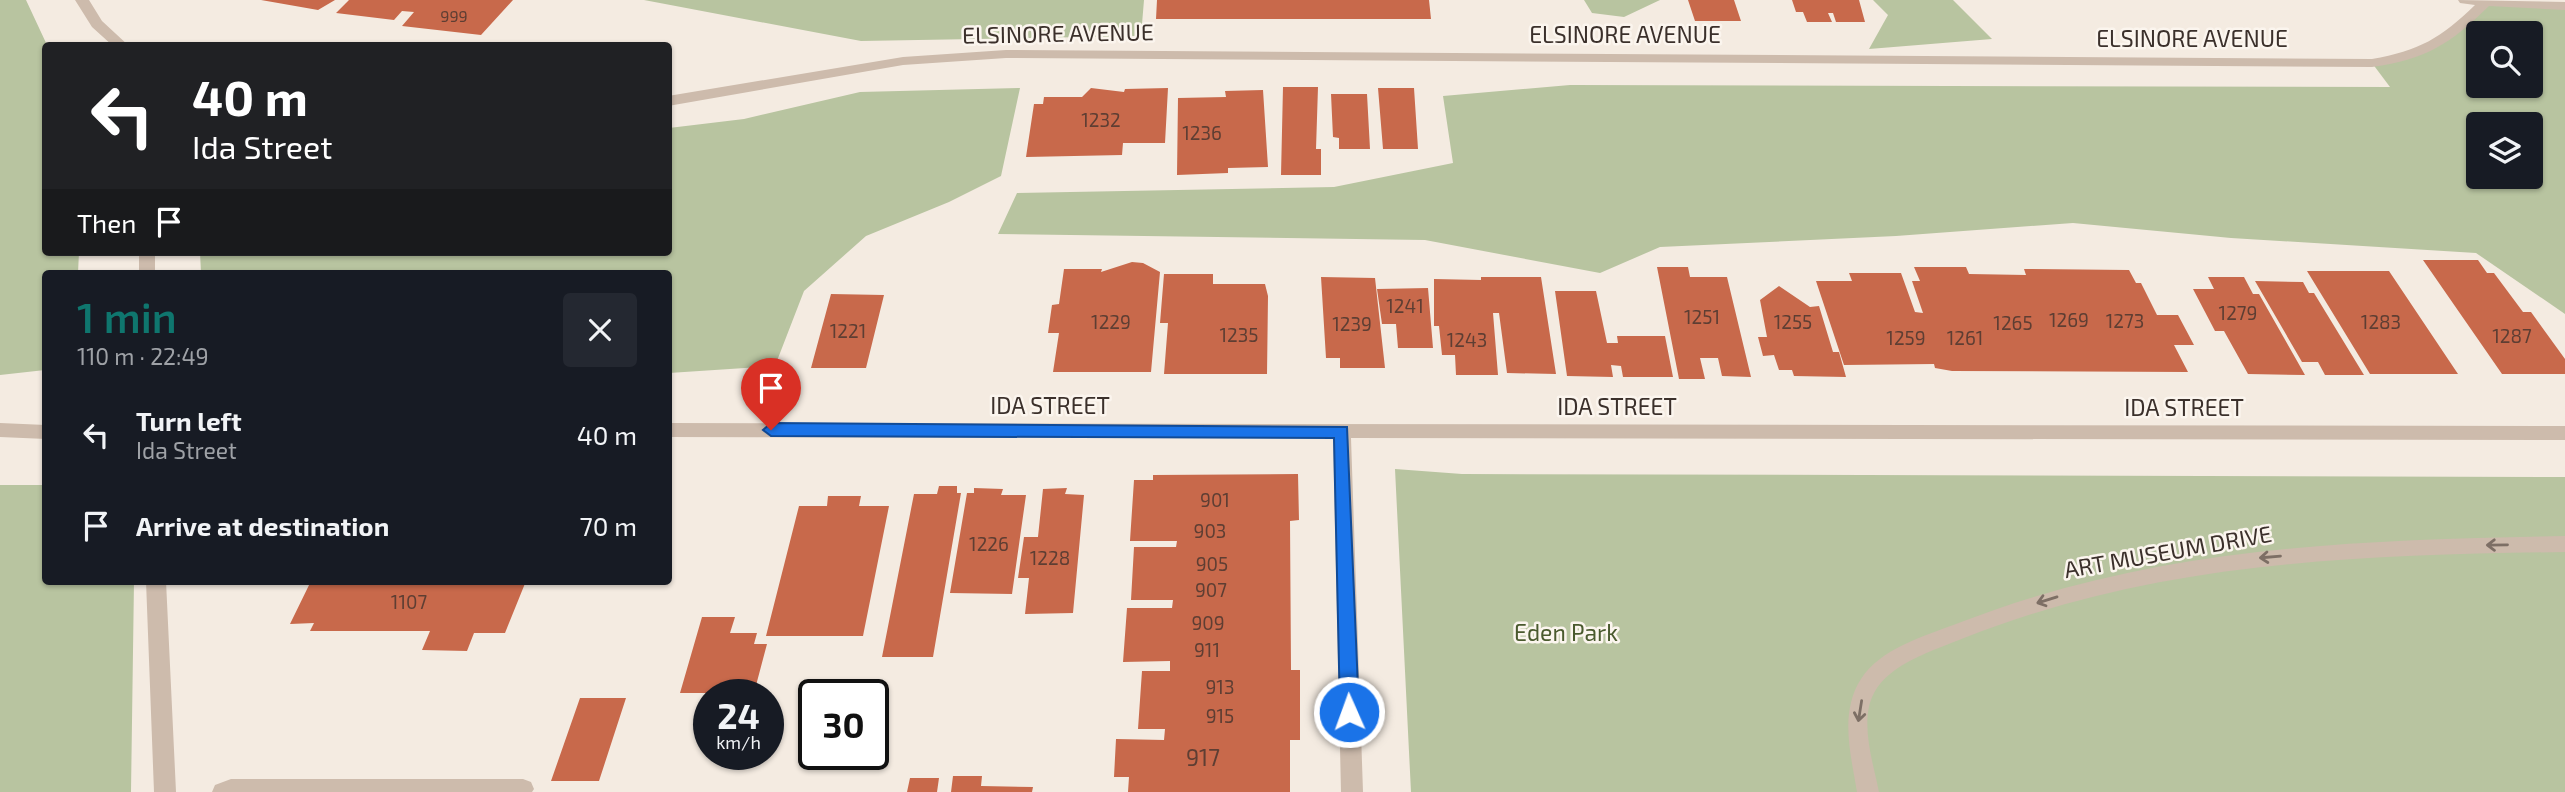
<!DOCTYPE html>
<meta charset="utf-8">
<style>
body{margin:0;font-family:"Exo 2",sans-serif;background:#242831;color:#f1f3f6;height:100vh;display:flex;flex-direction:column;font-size:26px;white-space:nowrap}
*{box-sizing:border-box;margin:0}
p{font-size:23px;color:#9ea1a6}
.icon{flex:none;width:38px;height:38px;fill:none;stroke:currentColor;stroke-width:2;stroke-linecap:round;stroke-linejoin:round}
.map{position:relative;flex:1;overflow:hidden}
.panel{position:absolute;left:42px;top:270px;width:630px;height:315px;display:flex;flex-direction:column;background:#171b24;border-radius:7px;box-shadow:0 2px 5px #0004}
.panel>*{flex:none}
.guide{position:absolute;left:42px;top:42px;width:630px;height:214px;border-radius:7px;box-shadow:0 2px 5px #0004;background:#202124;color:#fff;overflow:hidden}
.tools{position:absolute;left:2466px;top:21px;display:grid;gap:14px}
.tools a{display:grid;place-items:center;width:77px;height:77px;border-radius:7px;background:#171b24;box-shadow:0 2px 5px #0004;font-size:35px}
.speed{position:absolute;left:693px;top:679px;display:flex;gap:14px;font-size:35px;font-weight:700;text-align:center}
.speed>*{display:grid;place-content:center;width:91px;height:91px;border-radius:50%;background:#171b24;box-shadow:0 2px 5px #0004;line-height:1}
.speed small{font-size:18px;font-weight:400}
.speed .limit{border:4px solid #111;border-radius:10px;background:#fff;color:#111}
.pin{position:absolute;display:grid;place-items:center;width:60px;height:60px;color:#fff;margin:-72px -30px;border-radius:50% 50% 50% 0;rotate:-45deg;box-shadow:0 0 7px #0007}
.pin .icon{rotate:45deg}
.me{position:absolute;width:77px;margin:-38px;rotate:358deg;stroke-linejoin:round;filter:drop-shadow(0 0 5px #0008)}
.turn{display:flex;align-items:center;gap:24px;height:147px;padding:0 35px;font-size:32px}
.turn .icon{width:91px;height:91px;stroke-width:2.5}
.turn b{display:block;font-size:49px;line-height:60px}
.then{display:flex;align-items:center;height:66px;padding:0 35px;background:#0003;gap:14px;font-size:26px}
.round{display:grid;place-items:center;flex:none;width:74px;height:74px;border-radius:7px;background:#242831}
.head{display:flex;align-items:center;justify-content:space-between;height:119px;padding:0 35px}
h1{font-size:42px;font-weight:600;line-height:52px;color:#0f766e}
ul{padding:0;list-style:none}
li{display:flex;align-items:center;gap:21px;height:91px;padding:0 35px}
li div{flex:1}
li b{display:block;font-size:26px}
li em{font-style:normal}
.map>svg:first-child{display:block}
.green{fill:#b8c4a0;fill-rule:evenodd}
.building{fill:#c8694b}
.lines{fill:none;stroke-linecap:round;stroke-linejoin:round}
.minor{fill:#cdbbac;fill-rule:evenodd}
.oneway{stroke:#7d6f65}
.route{fill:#1a73e8;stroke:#114b97;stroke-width:2}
.labels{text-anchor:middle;stroke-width:5;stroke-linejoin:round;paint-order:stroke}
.far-number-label{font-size:16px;fill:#5e3e33}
.number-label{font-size:19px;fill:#5e3e33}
.street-label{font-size:23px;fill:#3b302b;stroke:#fbf5ee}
.park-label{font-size:23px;fill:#4a5a2e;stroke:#fbf5ee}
.near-number-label{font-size:23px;fill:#5e3e33}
</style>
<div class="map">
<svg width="2565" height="792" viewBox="0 0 2565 792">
<rect width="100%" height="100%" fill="#f4ebe1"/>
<path class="green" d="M0 0H26L47 45 46 252H79L78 273H46L45 370 0 375Z
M644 0H1144L1141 36 861 41Z
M1584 0H1660L1624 17 1592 13Z
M1873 0H1953L1992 39 1869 49 1888 15Z
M2485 2 2565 6V314L2476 253 2231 238 2073 223 1896 236 1660 247 1600 273 1425 240 998 234 1017 193 1334 187 1453 163 1443 96 1570 85 2390 87 2372 63 2426 52ZM2478 33H2530V86H2478ZM2478 124H2530V177H2478Z
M1020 88 1001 176 949 202 866 236 804 291 775 366 669 373 668 273H201L200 252H668L669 128 744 119 860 92Z
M1395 469 1462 474 2565 477V792H1411Z
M0 485H45L46 581H134L131 792H0Z"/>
<path class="building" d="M261 0H335L318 10Z
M349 0H513L481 35 402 26 414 12 402 11 394 20 336 13Z
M1157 0H1429L1431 19H1156Z
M1688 0H1734L1741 21H1695Z
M1792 0H1859L1865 22H1836L1833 13H1828L1832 22H1807L1803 12H1796Z
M1283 87H1318L1316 149H1321V175H1281Z
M1091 88 1124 92 1125 89 1168 88 1165 143H1123L1122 155 1026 157 1034 104H1043L1044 97H1082Z
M1378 88H1414L1418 149H1383Z
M1263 90 1268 167 1228 168V173L1177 175 1178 98 1226 97 1225 91Z
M1331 94H1367L1370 149H1339V138L1333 137Z
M2423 260H2478L2487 273H2494L2523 312H2531L2565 359V374H2502Z
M1132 262 1143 263 1160 272 1151 372H1053L1059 333H1048L1052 305 1059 304 1064 269H1102L1101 272Z
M1657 267H1688L1690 277H1727L1751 377 1722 376 1718 358H1700L1705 379H1679Z
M1914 267H1966L1969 274 2026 275 2024 269 2129 270 2136 283H2141L2157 315H2178L2194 345H2174L2188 372 1952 371 1935 368 1934 364 1844 365 1816 281H1852L1849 273H1901L1915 312 1923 313 1912 281H1920Z
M2307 271H2389L2458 374H2370Z
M1164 274H1213V284H1265L1268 296 1267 374H1164L1168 323H1160Z
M1321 277 1375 278 1385 368H1340V358H1326Z
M1481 277H1541L1556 374 1507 373 1499 313H1493L1498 375H1456L1455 355H1442L1439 326H1434V279L1481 280Z
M2208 277H2244L2253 294H2259L2305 375 2248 374 2224 331H2215L2193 289H2214Z
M2255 281 2303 282 2309 293H2314L2364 375H2325L2318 362H2302Z
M1779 286 1810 307 1819 306 1833 352H1839L1846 377 1794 376 1792 370H1779L1774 355 1763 356 1758 337H1767L1760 300Z
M1428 288 1433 348H1398L1396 324H1382L1377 289Z
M1555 291H1596L1607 343H1618L1617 336H1665L1673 377H1623L1621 366 1611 365 1613 377 1567 376Z
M831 294 884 295 866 368H811Z
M1298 474 1299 520 1290 521 1291 670H1300V740H1290V792H1128L1129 777H1114L1116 739 1164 740 1165 729H1138L1142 671H1170V661L1123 662 1127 608H1172L1173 600H1131L1134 547H1176L1177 541H1130L1134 480H1153V475Z
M939 486H957V493H961L933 657H882L914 494H937Z
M974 488 1003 489 1001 495H1026L1012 594 950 593 967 493H974Z
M1067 488 1065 494 1084 495 1073 613 1025 614 1029 578H1018L1024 537H1038L1043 489Z
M828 496H861L859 506H889L863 636H766L799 506H827Z
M311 581H526L505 633H474L467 651 422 650 430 631H310L314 623 290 624Z
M702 617H735L730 633H757L754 644H767L754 693H680Z
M580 698H626L599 781H551Z
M953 776H982L981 786 1033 787 1032 792H951Z
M910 778H939L937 792H907Z"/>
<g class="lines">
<path class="minor" d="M75 0H89L102 21 129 46H113L92 27Z
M2458 0 2565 2V10L2489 6C2450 44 2427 59 2372 67L1006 58 903 65 668 106V96L903 57 1006 50 2372 59C2419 51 2441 38 2475 5L2460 3Z
M139 252H155V273H139Z
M0 423 46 425V439L0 437Z
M668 423 2565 426V440L1351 438 1363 792H1341L1333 438 668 437Z
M2565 536V552C2359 555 2158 561 1964 638 1935 650 1890 663 1874 693 1859 721 1873 762 1879 792H1857C1851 755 1839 713 1861 679 1880 649 1924 636 1956 624 2155 546 2353 540 2565 536Z
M146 581H166L176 792H154Z
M231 779H523L531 782 534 789 532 792H212L215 785Z"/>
</g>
<defs><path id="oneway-shaft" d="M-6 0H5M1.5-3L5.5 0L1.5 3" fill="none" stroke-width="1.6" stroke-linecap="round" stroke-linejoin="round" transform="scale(1.75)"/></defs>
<g class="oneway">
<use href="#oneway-shaft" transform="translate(2497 545) rotate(179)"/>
<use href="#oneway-shaft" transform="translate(2270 557) rotate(175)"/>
<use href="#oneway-shaft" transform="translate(2047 600) rotate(163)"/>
<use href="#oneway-shaft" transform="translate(1860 711) rotate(99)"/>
</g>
<path class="route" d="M771 423 1347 427 1359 712 1356 718 1349 720 1343 718 1340 712 1334 438 771 436 763 430Z"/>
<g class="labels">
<g class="far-number-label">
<text x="454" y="22">999</text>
</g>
<g class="number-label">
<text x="1101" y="127">1232</text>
<text x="1202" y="140">1236</text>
<text x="1405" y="313">1241</text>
<text x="2238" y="320">1279</text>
<text x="1702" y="324">1251</text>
<text x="2069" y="327">1269</text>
<text x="2125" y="328">1273</text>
<text x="1111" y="329">1229</text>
<text x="1793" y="329">1255</text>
<text x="2381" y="329">1283</text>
<text x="2013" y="330">1265</text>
<text x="1352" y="331">1239</text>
<text x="848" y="338">1221</text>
<text x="1239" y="342">1235</text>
<text x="2512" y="343">1287</text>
<text x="1906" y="345">1259</text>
<text x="1965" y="345">1261</text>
<text x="1467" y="347">1243</text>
<text x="1215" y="507">901</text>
<text x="1210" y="538">903</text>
<text x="989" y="551">1226</text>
<text x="1050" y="565">1228</text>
<text x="1212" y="571">905</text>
<text x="1211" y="597">907</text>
<text x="409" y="609">1107</text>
<text x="1208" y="630">909</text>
<text x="1207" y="657">911</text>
<text x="1220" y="694">913</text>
<text x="1220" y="723">915</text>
</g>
<g class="street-label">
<text transform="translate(1058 34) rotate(-1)" y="8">ELSINORE AVENUE</text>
<text x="1625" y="43">ELSINORE AVENUE</text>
<text x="2192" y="47">ELSINORE AVENUE</text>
<text x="1050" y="414">IDA STREET</text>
<text x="1617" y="415">IDA STREET</text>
<text x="2184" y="416">IDA STREET</text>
<text transform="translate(2168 552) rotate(-10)" y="8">ART MUSEUM DRIVE</text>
</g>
<g class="park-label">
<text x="1566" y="641">Eden Park</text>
</g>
<g class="near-number-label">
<text x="1203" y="766">917</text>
</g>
</g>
</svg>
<div class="tools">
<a><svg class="icon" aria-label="search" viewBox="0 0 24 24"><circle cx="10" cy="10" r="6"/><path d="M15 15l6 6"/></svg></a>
<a><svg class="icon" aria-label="layers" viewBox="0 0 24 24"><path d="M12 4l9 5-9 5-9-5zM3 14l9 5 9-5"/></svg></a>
</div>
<div class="speed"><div>24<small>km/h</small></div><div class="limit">30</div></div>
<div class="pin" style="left:771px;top:430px;background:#d93025"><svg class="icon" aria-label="arrive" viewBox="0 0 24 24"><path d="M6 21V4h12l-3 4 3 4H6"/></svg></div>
<svg class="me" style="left:1349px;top:712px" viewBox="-20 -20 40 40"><circle r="17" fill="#1a73e8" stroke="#fff" stroke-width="3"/><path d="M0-11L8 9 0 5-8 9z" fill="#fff"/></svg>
<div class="guide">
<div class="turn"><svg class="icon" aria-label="left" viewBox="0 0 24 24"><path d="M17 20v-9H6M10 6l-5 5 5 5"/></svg><div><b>40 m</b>Ida Street</div></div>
<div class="then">Then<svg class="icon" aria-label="arrive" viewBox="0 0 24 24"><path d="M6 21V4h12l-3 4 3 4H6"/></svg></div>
</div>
<section class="panel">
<div class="head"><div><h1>1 min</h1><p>110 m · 22:49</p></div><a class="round"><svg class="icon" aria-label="close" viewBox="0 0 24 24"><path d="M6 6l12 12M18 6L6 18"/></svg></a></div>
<ul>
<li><svg class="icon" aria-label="left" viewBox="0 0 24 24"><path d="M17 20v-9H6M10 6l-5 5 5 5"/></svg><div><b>Turn left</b><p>Ida Street</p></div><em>40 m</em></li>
<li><svg class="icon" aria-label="arrive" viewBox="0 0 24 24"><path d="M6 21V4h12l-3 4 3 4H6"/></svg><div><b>Arrive at destination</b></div><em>70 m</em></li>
</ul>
</section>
</div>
